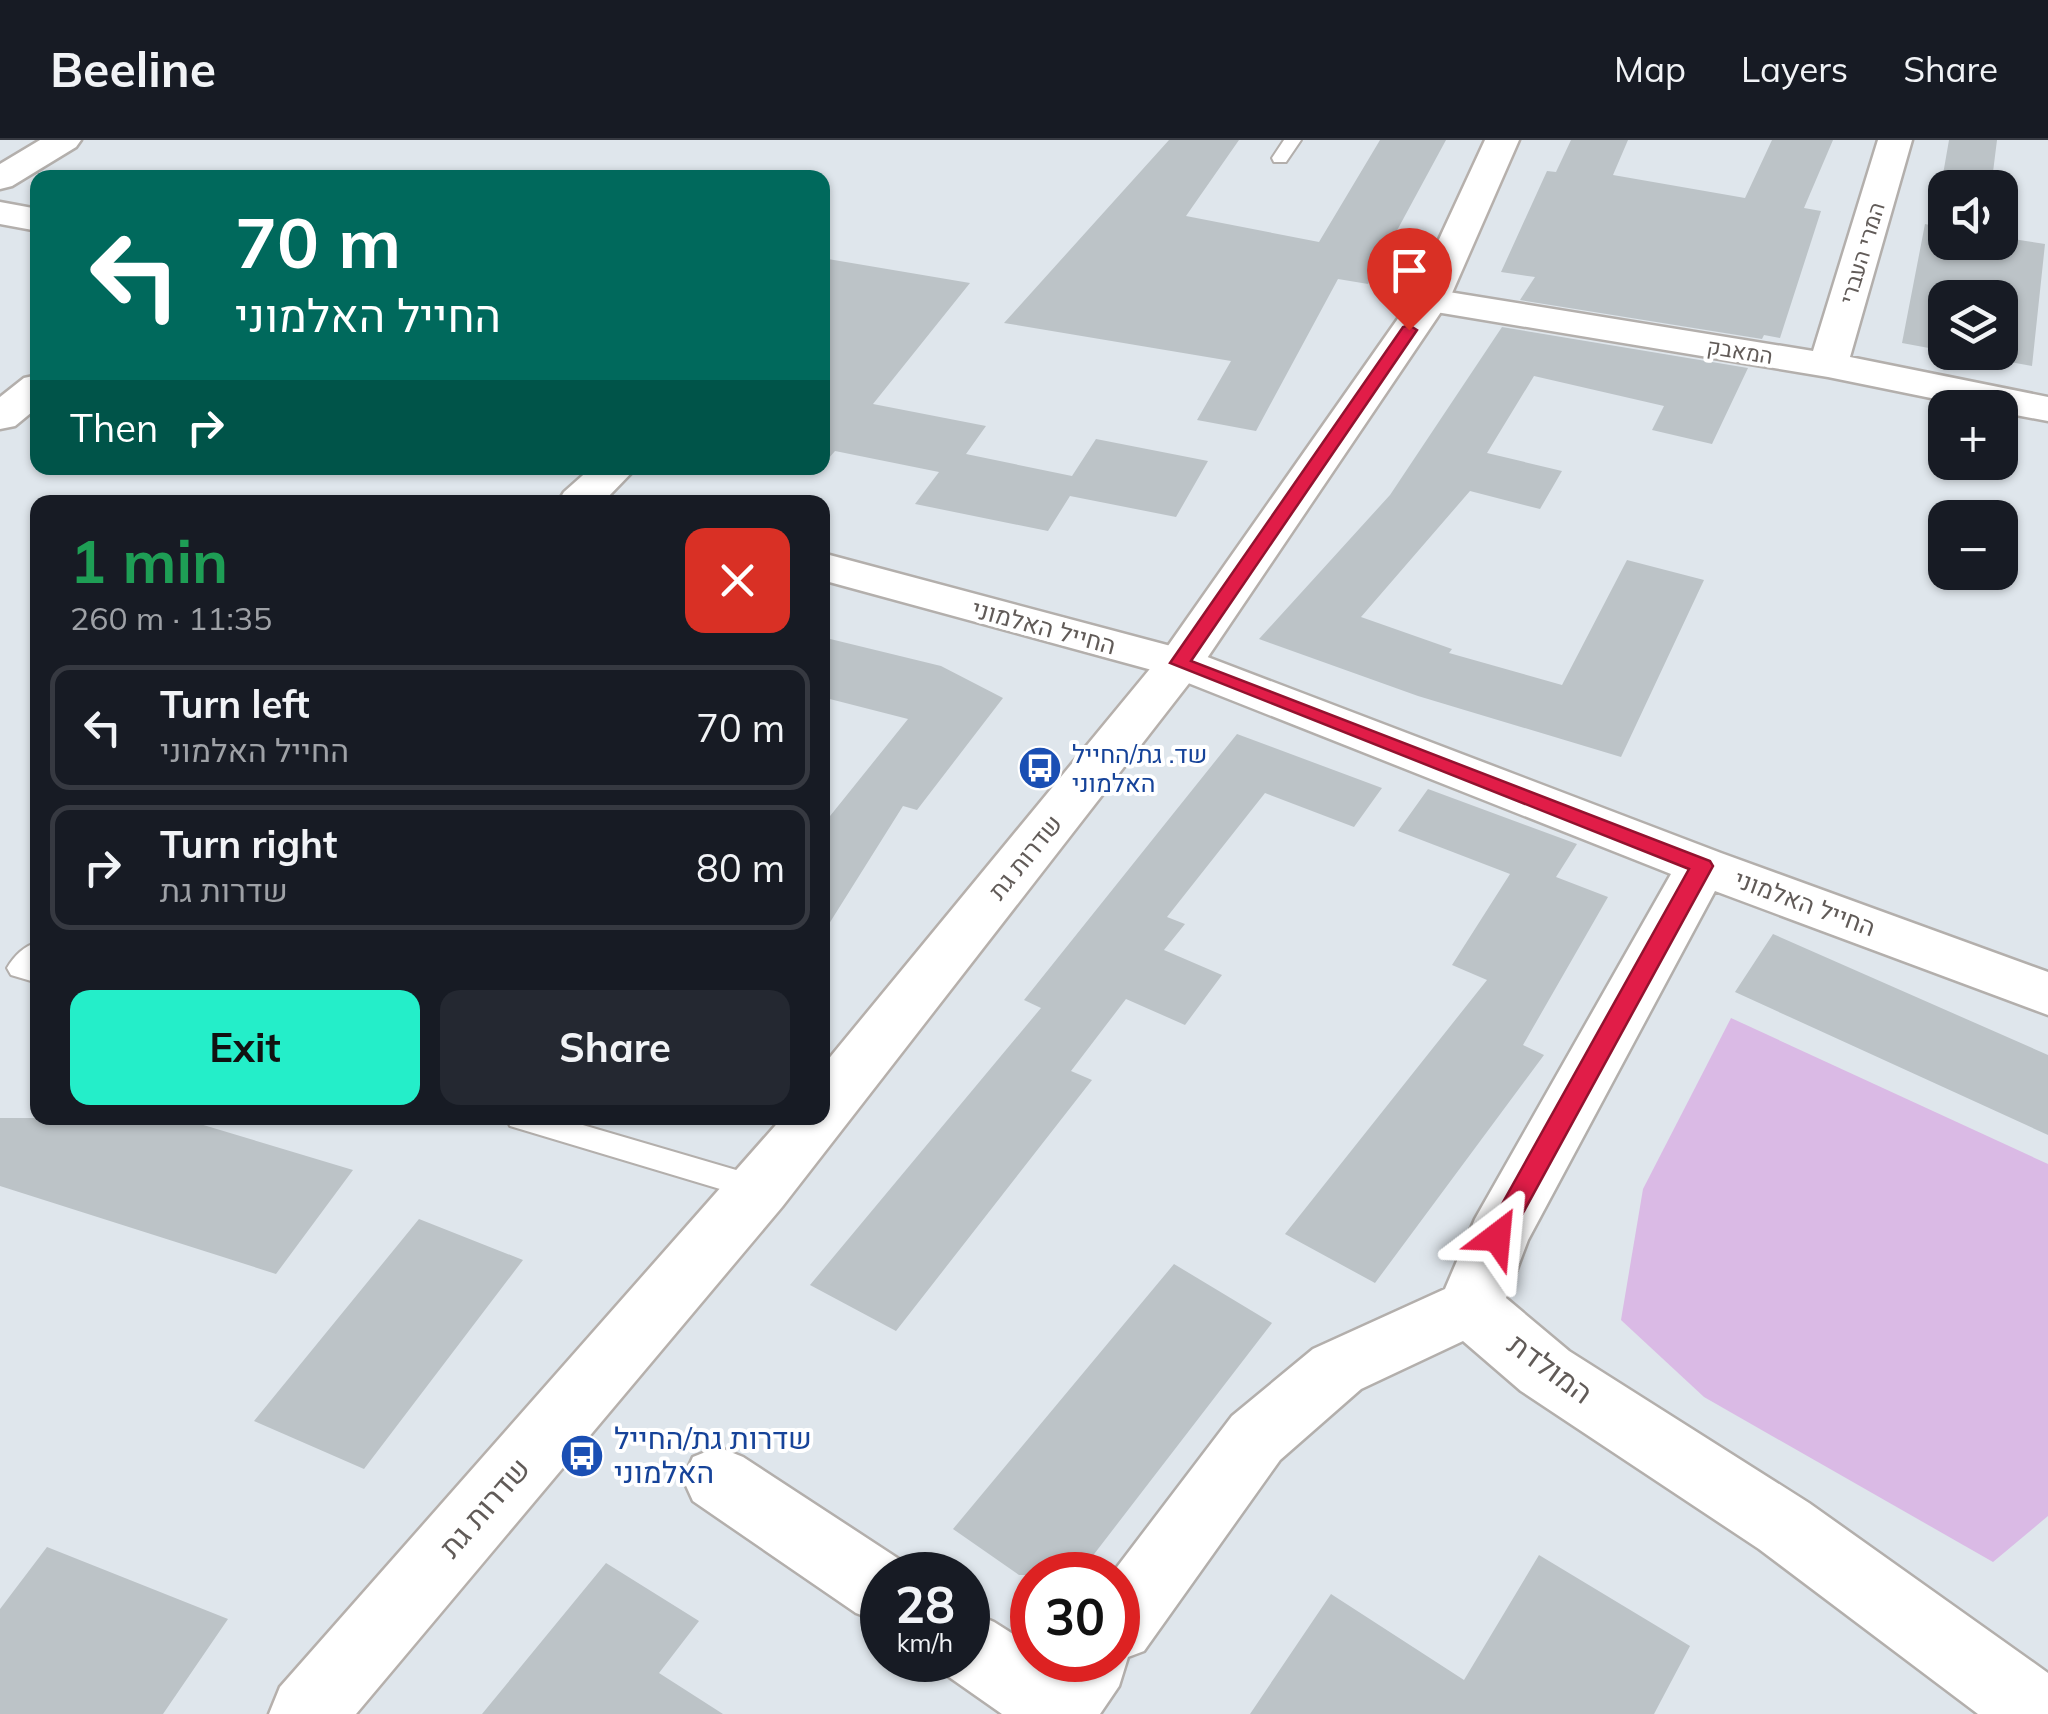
<!DOCTYPE html>
<meta charset="utf-8">
<style>
body{margin:0;font-family:Mulish,Heebo,sans-serif;background:#242831;color:#f1f3f6;height:100vh;display:flex;flex-direction:column;font-size:38px;white-space:nowrap}
*{box-sizing:border-box;margin:0}
p{font-size:32px;color:#9ea1a6}
.icon{flex:none;width:55px;height:55px;fill:none;stroke:currentColor;stroke-width:2;stroke-linecap:round;stroke-linejoin:round}
.map{position:relative;flex:1;overflow:hidden}
.sheet{position:absolute;left:30px;top:355px;width:800px;height:630px;display:flex;flex-direction:column;background:#171b24;border-radius:20px;box-shadow:0 2px 8px #0004}
.sheet>*{flex:none}
.guide{position:absolute;left:30px;top:30px;width:800px;height:305px;border-radius:20px;box-shadow:0 2px 8px #0004;background:#00695c;color:#fff;overflow:hidden}
.tools{position:absolute;left:1928px;top:30px;display:grid;gap:20px}
.tools a{display:grid;place-items:center;width:90px;height:90px;border-radius:20px;background:#171b24;box-shadow:0 2px 8px #0004;font-size:50px}
.speed{position:absolute;left:860px;top:1412px;display:flex;gap:20px;font-size:50px;font-weight:700;text-align:center}
.speed>*{display:grid;place-content:center;width:130px;height:130px;border-radius:50%;background:#171b24;box-shadow:0 2px 8px #0004;line-height:1}
.speed small{font-size:25px;font-weight:400}
.speed .limit{border:15px solid #d22;background:#fff;color:#111}
.pin{position:absolute;display:grid;place-items:center;width:85px;height:85px;color:#fff;margin:-102px -42px;border-radius:50% 50% 50% 0;rotate:-45deg;box-shadow:0 0 10px #0007}
.pin .icon{rotate:45deg}
.me{position:absolute;width:110px;margin:-55px;rotate:29deg;stroke-linejoin:round;filter:drop-shadow(0 0 8px #0008)}
.turn{display:flex;align-items:center;gap:35px;height:210px;padding:0 40px;font-size:45px}
.turn .icon{width:130px;height:130px;stroke-width:2.5}
.turn b{display:block;font-size:70px;line-height:85px}
.then{display:flex;align-items:center;height:95px;padding:0 40px;background:#0003;gap:20px;font-size:38px}
.round{display:grid;place-items:center;flex:none;width:105px;height:105px;border-radius:20px;background:#242831}
.headline{display:flex;align-items:center;justify-content:space-between;height:170px;padding:0 40px}
h1{font-size:60px;font-weight:700;line-height:75px;color:#1e9e55}
.button{display:flex;gap:20px;margin-top:auto;padding:20px 40px}
.button a{flex:1;height:115px;border-radius:20px;background:#24eec9;color:#111;font-size:40px;font-weight:700;line-height:115px;text-align:center}
.button a+a{background:#242831;color:#f1f3f6}
ul{padding:0;list-style:none}
li{display:flex;align-items:center;gap:30px;height:125px;margin:0 20px 15px;padding:0 20px;border:5px solid #363941;border-radius:20px}
li div{flex:1}
li b{display:block;font-size:38px}
li em{font-style:normal}
header{display:flex;align-items:center;gap:60px;box-sizing:border-box;height:140px;padding:0 50px;background:#171b24;border-bottom:2px solid #363941}
header strong{font-size:48px}
nav{display:flex;gap:55px;margin-inline-start:auto;font-size:35px}
.map>svg:first-child{display:block}
.green{fill:#dabae5}
.building{fill:#bcc3c7}
.lines{fill:none;stroke-linecap:round;stroke-linejoin:round}
.lane-casing{stroke:#b3afac;stroke-width:4}
.street-casing{stroke:#b3afac;stroke-width:5}
.secondary-casing{stroke:#b6b0ac;stroke-width:5}
.lane{fill:#fff;fill-rule:evenodd}
.street{fill:#fff;fill-rule:evenodd}
.secondary{fill:#fff;fill-rule:evenodd}
.route{fill:#e11d48;stroke:#92132f;stroke-width:2.5}
.labels{text-anchor:middle;stroke-width:8;stroke-linejoin:round;paint-order:stroke}
.far-street-label{font-size:22px;fill:#615b58;stroke:#fff}
.street-label{font-size:25px;fill:#615b58;stroke:#fff}
.transit-label{font-size:25px;fill:#164399;stroke:#fff;text-anchor:start}
.near-street-label{font-size:30px;fill:#615b58;stroke:#fff}
.near-transit-label{font-size:30px;fill:#164399;stroke:#fff;text-anchor:start}
</style>
<header>
<strong>Beeline</strong>
<nav><a>Map</a><a>Layers</a><a>Share</a></nav>
</header>
<div class="map">
<svg width="2048" height="1574" viewBox="0 0 2048 1574">
<rect width="100%" height="100%" fill="#dfe6ec"/>
<path class="green" d="M1731 878 2048 1024V1376L1993 1422 1704 1257 1621 1180 1643 1049Z"/>
<path class="building" d="M1169 0H1239L1186 76 1319 102 1380 0H1446L1368 144 1338 139 1256 291 1197 280 1231 221 1004 183Z
M1571 0H1628L1613 35 1745 58 1772 0H1833L1804 68 1821 71 1780 198 1764 195 1762 199 1520 160 1535 137 1501 132 1547 31 1556 32Z
M1949 0H1997L1991 48H1945V102H2000V97L2045 104 2032 226 1955 212H2000V158H1945V211L1902 203 1925 84 1934 86Z
M822 118 970 143 873 264 986 286 966 314 1072 336 1096 299 1208 321 1176 377 1070 356 1048 391 915 364 939 332 835 311 822 326Z
M1502 187 1748 228 1712 304 1652 290 1664 266 1534 236 1487 313 1562 331 1540 369 1470 351 1361 477 1452 509 1449 513 1562 545 1627 420 1704 440 1621 617 1418 556 1259 499 1390 355Z
M822 497 941 526 1003 558 917 670 903 666 822 795V686L908 579 822 557Z
M1237 594 1382 648 1354 687 1265 653 1167 777 1185 784 1164 810 1222 835 1185 885 1126 859 1071 931 1092 940 896 1191 810 1145 1041 868 1024 860Z
M1428 649 1577 704 1556 737 1608 757 1523 905 1544 915 1375 1143 1285 1094 1487 840 1452 825 1510 734 1398 691Z
M1773 794 2048 915V995L1735 852Z
M0 978H180L353 1030 276 1134 0 1046Z
M419 1079 523 1120 364 1329 254 1281Z
M1174 1124 1272 1183 1078 1435H1019L953 1389Z
M47 1407 228 1479 163 1574H0V1469Z
M1539 1415 1690 1506 1654 1574H1250L1331 1454 1464 1540Z
M606 1423 699 1481 659 1533 723 1574H482Z"/>
<g class="lines">
<g class="lane-casing">
<path id="lane" d="M1284 0H1301L1286 22H1274L1272 18Z
M38 802V843L11 835 7 828C14 816 24 806 38 802Z
M506 978H559L760 1037 771 1040 776 1049 771 1058 760 1061 510 986Z"/>
</g>
<g class="street-casing">
<path id="street" d="M40 0H81L76 7 12 46 0 49V24Z
M1878 0H1912L1850 217 2048 257V281L2000 272V268H1980L1828 237 1430 171 1417 168 1411 160 1417 152 1430 149 1813 211Z
M0 62 38 69V91L0 84Z
M38 235V267L15 286 0 289V257L24 238Z
M591 328H636L606 359 607 362H558L564 352Z
M822 413 1197 513 1721 713 2048 832V875L1715 751 1528 1100 1506 1158 1569 1211 1809 1363 2048 1533V1574H1978L1759 1409 1521 1251 1463 1201 1361 1249 1280 1320 1144 1511 1128 1517 1119 1546 1100 1574H1002L942 1532 936 1520H968V1471L994 1482 1032 1506V1520H1118V1435H1111L1232 1276 1313 1209 1445 1149 1475 1079 1671 734 1163 533 822 440Z
M718 1307 743 1317 908 1425 912 1435H882V1483L856 1473 693 1361 683 1339 693 1317Z"/>
</g>
<g class="secondary-casing">
<path id="secondary" d="M1485 0H1519L1449 160 1197 533 782 1067 356 1574H269L280 1547 782 978H822V927L1163 513 1411 160Z"/>
</g>
<use href="#lane" class="lane"/>
<use href="#street" class="street"/>
<use href="#secondary" class="secondary"/>
</g>
<path class="route" d="M1409 185 1417 190 1191 521 1710 721 1713 726 1506 1104 1497 1107 1488 1104 1484 1097 1488 1089 1689 729 1170 523 1403 187Z"/>
<defs>
<g id="bus-disc" transform="scale(2.25)"><circle r="9.5" fill="#1a4fb4" stroke="#fff"/><path d="M-5-6H5V4H4V6H2V4H-2V6H-4V4H-5ZM-3.5-4V0h7V-4ZM-3.5 1.2v1.5H-2V1.2ZM2 1.2v1.5H3.5V1.2Z" fill="#fff"/></g>
</defs>
<g fill-rule="evenodd">
<use href="#bus-disc" x="1040" y="628"/>
<use href="#bus-disc" x="582" y="1316"/>
</g>
<g class="labels">
<g class="far-street-label">
<text transform="translate(1862 113) rotate(-73)" y="8">המרי העברי</text>
<text transform="translate(1740 211) rotate(9)" y="8">המאבק</text>
</g>
<g class="street-label">
<text transform="translate(1044 487) rotate(15)" y="9">החייל האלמוני</text>
<text transform="translate(1025 717) rotate(-51)" y="9">שדרות גת</text>
<text transform="translate(1805 763) rotate(20)" y="9">החייל האלמוני</text>
</g>
<g class="transit-label">
<text x="1072" y="623">שד. גת/החייל<tspan x="1072" dy="29">האלמוני</tspan></text>
</g>
<g class="near-street-label">
<text transform="translate(1550 1229) rotate(36)" y="10">המולדת</text>
<text transform="translate(485 1368) rotate(-49)" y="10">שדרות גת</text>
</g>
<g class="near-transit-label">
<text x="614" y="1309">שדרות גת/החייל<tspan x="614" dy="34">האלמוני</tspan></text>
</g>
</g>
</svg>
<div class="tools">
<a><svg class="icon" aria-label="sound" viewBox="0 0 24 24"><path d="M4 9h4l5-4v14l-5-4H4zM17 9q2 3 0 6"/></svg></a>
<a><svg class="icon" aria-label="layers" viewBox="0 0 24 24"><path d="M12 4l9 5-9 5-9-5zM3 14l9 5 9-5"/></svg></a>
<a>+</a>
<a>−</a>
</div>
<div class="speed"><div>28<small>km/h</small></div><div class="limit">30</div></div>
<div class="pin" style="left:1409px;top:190px;background:#d93025"><svg class="icon" aria-label="arrive" viewBox="0 0 24 24"><path d="M6 21V4h12l-3 4 3 4H6"/></svg></div>
<svg class="me" style="left:1497px;top:1097px" viewBox="-20 -20 40 40"><path d="M0-17L14 15 0 8-14 15z" fill="#e11d48" stroke="#fff" stroke-width="4"/></svg>
<div class="guide">
<div class="turn"><svg class="icon" aria-label="left" viewBox="0 0 24 24"><path d="M17 20v-9H6M10 6l-5 5 5 5"/></svg><div><b>70 m</b>החייל האלמוני</div></div>
<div class="then">Then<svg class="icon" aria-label="right" viewBox="0 0 24 24"><path d="M7 20v-9h11M14 6l5 5-5 5"/></svg></div>
</div>
<section class="sheet">
<div class="headline"><div><h1>1 min</h1><p>260 m · 11:35</p></div><a class="round" style="background:#d93025;color:#fff"><svg class="icon" aria-label="close" viewBox="0 0 24 24"><path d="M6 6l12 12M18 6L6 18"/></svg></a></div>
<ul>
<li><svg class="icon" aria-label="left" viewBox="0 0 24 24"><path d="M17 20v-9H6M10 6l-5 5 5 5"/></svg><div><b>Turn left</b><p>החייל האלמוני</p></div><em>70 m</em></li>
<li><svg class="icon" aria-label="right" viewBox="0 0 24 24"><path d="M7 20v-9h11M14 6l5 5-5 5"/></svg><div><b>Turn right</b><p>שדרות גת</p></div><em>80 m</em></li>
</ul>
<div class="button"><a>Exit</a><a>Share</a></div>
</section>
</div>
